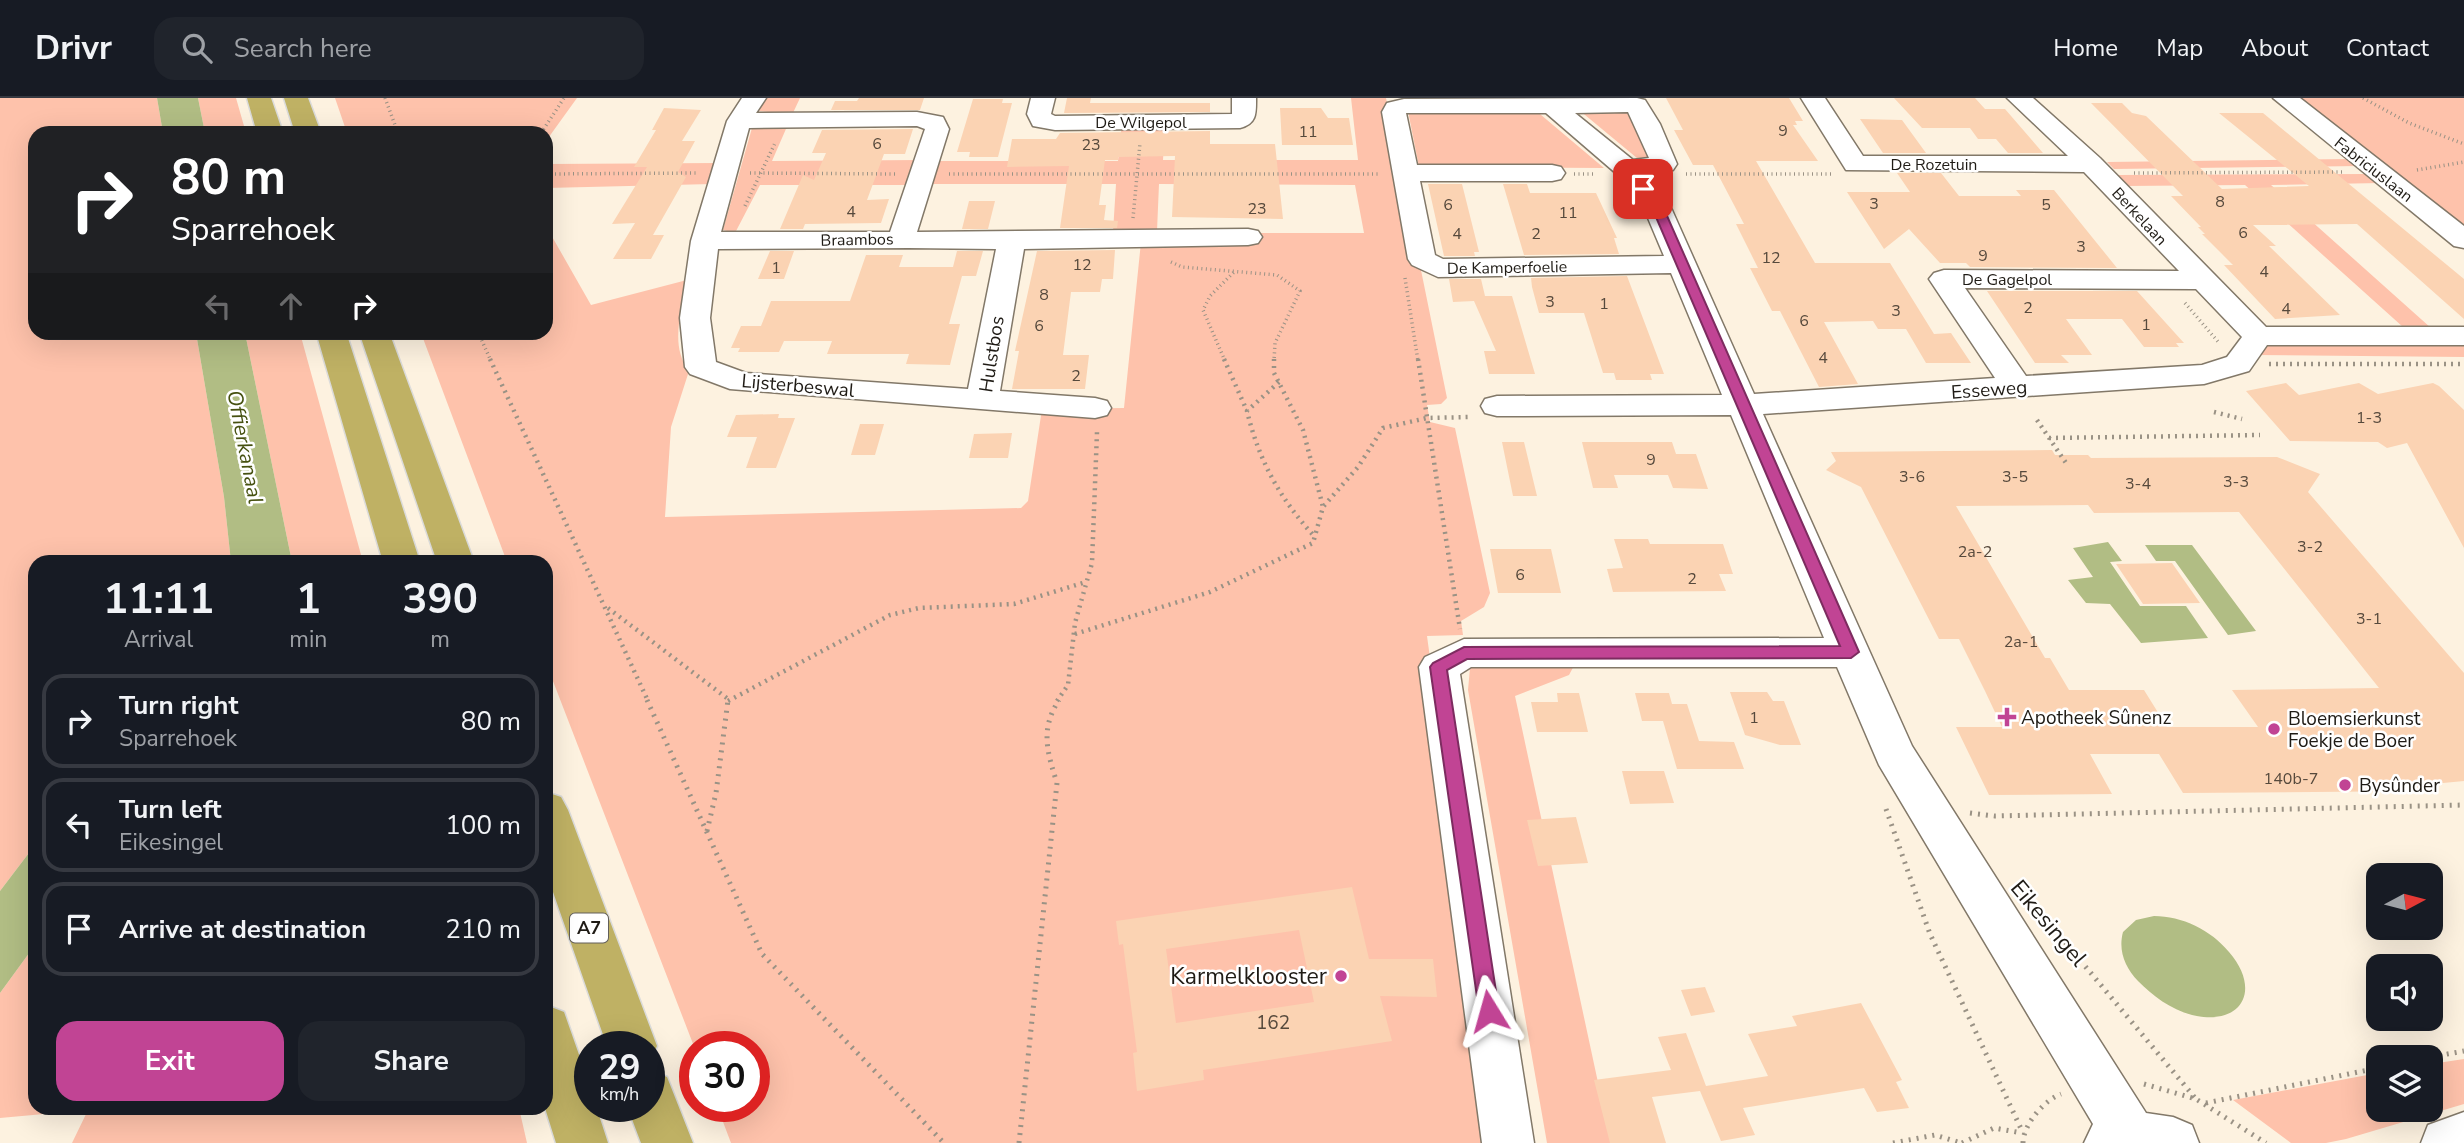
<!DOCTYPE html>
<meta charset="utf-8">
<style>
body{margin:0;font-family:"Nunito Sans",sans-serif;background:#20242c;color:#f1f3f6;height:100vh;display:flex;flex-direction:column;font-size:26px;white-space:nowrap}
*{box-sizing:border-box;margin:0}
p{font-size:23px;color:#9ea1a6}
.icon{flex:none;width:38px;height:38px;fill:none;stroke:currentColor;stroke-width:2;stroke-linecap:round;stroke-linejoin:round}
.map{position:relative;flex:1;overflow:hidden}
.details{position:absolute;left:28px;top:457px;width:525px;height:560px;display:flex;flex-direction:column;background:#171b24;border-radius:21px;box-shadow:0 7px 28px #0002}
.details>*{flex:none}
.guide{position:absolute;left:28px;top:28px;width:525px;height:214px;border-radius:21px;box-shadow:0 7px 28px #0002;background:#202124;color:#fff;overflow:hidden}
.needle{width:46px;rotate:83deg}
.controls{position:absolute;left:2366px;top:765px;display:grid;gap:14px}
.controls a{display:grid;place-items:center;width:77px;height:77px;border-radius:14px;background:#171b24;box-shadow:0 7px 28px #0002;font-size:35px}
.speed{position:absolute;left:574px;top:933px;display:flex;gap:14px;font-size:35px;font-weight:700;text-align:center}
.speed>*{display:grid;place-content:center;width:91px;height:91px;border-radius:50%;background:#171b24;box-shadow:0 7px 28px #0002;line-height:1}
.speed small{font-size:18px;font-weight:400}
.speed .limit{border:10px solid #d22;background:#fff;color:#111}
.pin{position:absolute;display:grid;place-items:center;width:60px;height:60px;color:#fff;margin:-30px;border-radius:14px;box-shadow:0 4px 10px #0006}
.me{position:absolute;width:77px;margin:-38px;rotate:352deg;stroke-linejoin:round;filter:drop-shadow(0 0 5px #0008)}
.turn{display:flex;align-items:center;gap:24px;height:147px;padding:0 28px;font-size:32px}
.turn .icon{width:91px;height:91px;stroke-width:2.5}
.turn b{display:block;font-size:49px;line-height:60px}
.lanes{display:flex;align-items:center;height:66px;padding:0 28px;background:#0003;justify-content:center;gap:35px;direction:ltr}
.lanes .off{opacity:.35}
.eta{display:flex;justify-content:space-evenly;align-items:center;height:119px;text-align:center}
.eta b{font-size:42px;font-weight:700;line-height:49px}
.button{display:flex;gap:14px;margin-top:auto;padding:14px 28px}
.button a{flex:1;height:80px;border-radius:21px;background:#c14494;color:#fff;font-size:28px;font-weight:700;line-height:80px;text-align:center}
.button a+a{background:#20242c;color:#f1f3f6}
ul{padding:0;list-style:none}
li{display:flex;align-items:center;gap:21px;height:94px;margin:0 14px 10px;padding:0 14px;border:4px solid #363941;border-radius:21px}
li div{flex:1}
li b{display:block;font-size:26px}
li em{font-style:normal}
header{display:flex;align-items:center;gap:42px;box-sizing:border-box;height:98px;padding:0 35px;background:#171b24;border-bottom:2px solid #363941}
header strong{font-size:33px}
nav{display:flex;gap:38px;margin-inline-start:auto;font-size:24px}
.search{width:490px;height:63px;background:#20242c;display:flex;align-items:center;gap:18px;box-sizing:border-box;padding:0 24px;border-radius:21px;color:#9ea1a6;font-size:26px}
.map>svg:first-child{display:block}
.green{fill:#fec2ab}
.water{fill:#b1bd84}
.building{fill:#fbd3b3;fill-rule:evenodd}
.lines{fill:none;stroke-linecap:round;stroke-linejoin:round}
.minor-casing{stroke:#827868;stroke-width:3}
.highway-casing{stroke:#dbdbda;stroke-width:3}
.path-far2{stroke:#9a9285;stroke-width:3.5;stroke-dasharray:1 3.5;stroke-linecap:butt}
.path-far1{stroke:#9a9285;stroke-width:4.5;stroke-dasharray:2 5;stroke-linecap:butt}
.path{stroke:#9a9285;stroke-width:5;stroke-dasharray:2 6;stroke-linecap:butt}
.minor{fill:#fff;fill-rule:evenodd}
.highway{fill:#bfb164;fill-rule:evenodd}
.route{fill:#c14494;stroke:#7d2c60;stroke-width:2}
.poi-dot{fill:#c14494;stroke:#fff;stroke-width:2.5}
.labels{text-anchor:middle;stroke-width:5;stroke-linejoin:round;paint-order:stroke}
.far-street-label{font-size:16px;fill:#1f1b15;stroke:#fff}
.number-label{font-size:16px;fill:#56493c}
.shield{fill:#fff;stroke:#625f5b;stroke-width:2}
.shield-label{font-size:18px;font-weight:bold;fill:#1f1b15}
.street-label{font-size:19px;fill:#1f1b15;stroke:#fff}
.poi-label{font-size:19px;fill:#1f1b15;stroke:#fff;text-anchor:start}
.near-number-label{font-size:19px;fill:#56493c}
.water-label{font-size:21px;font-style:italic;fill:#465110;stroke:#fff}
.near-street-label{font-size:23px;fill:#1f1b15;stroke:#fff}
.near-poi-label{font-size:23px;fill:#1f1b15;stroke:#fff;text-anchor:end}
</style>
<header>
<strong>Drivr</strong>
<div class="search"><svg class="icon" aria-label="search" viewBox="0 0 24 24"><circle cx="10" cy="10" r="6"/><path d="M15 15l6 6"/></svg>Search here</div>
<nav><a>Home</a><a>Map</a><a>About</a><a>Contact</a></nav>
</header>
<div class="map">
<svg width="2464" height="1045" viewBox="0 0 2464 1045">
<rect width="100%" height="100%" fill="#fdf2e0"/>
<path class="green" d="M0 0H157L163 35H35V234L196 235 224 399 231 464H35V747L0 793Z
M198 0H236L246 35H205Z
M335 0H577L546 43V35H347Z
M765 0H800L792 17 759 13Z
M1351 0H1386L1447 300 1441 306 1427 307 1430 324 1455 330 1490 495 1484 509 1461 523 1463 537 1427 538 1496 1045H731L717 1008H754V948L695 951 546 565V464H507L421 235 546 234V128L591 207 687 182C682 213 669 247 689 273L671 329 665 419 1021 410 1028 403 1042 311 1124 310 1141 144 1247 135H1364L1355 87 1159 86 1157 133 1113 134 1116 86H931L937 63H1118L1122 25 1165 24 1163 62H1358Z
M2291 0H2464V130Z
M1534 11 1604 70 1419 69 1408 13Z
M1633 11 1655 57 1643 65 1579 12Z
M789 24 772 63 923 62 917 87H760L735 135 723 132 752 30Z
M2350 61 2359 68 2114 71 2107 64Z
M718 65 712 86 546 90V66Z
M2370 76 2381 85 2271 87 2431 230 2403 229 2245 87 2125 88 2117 77Z
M245 235H300L363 464H292Z
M2464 244V259L2254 257 2257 246Z
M1576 564 1569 577 1515 598 1611 1045H1547L1468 592 1470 570 1484 565Z
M35 847V1010H519L527 1045H72L88 1012 0 1020V895Z
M2464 961V1006L2346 1041 2326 1045H2291L2233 1002 2378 975V1012H2431V966Z"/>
<path class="water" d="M157 0H198L205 35H163Z
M196 235H245L292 464H231L224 399Z
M2108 444 2122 463 2110 464 2140 508H2186L2208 540 2141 545 2110 506 2086 505 2068 482 2093 479 2073 450Z
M2145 447H2192L2256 533 2228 537 2175 463H2156Z
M35 747V847L0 895V793Z
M2154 818C2182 818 2211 832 2229 854 2262 892 2242 929 2192 917 2170 911 2153 898 2138 883 2125 869 2118 853 2123 834L2136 822Z"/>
<path class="building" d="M859 0H924L920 12H831L835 3H857Z
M1067 0H1091L1090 5H1210V14L1064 15Z
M1666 0H1789L1803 23H1795L1797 27H1793L1818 63H1756L1815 165H1890L1934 236 1951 235 1971 265H1926L1906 231H1878L1873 223 1824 224 1858 286 1819 289 1780 213H1772L1750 170H1758L1736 126H1744L1713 67H1693L1674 32H1683Z
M1894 0H1975L1985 11H2005L2043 55H2008L1996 41H1978L1970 30H1922Z
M973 1H1003L1002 5H1012L998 59H969L970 54H957Z
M2091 5H2122L2132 15 2146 18 2222 91 2309 88 2219 15H2263L2464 181V221L2357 126 2253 127 2276 148H2269L2340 217 2275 221 2224 167H2233L2202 136H2205L2198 129H2201L2171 98H2183Z
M664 10 701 12 682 43H695L678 74 686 79 653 137H664L651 161H613L635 125 612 126 647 69H634L656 32H652Z
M1280 10H1321L1328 20H1349L1353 47H1282Z
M1860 21 1902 22 1926 55H1883Z
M913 31 905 56H884L867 102 889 101 881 125 805 126 803 131H780L803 77 814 82 826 55H812L822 32Z
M1210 33V46H1275L1283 121 1172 119 1175 58 1118 59V62H1105L1099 107H1106L1104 122 1118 123 1117 130H1060L1069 68 1007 69 1012 41H1056L1060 35Z
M1897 75H1941L1959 98H2021L2016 92H2054L2117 170 1970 169 1966 165H1940L1909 131 1884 151 1847 94H1910Z
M1428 86H1462L1479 154H1474L1475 158H1444Z
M1503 86H1527L1530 95H1596L1617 140H1614L1619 156 1524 157Z
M969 103H995L988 131H962Z
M1115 152 1113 181H1102L1100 194H1071L1063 257H1089L1085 291H1012L1019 253H1015L1037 153Z
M770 153H794L784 181H758Z
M957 153H983L976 178H962L949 226H960L950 267 906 266 909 256H827L832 243H784L779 254H738L740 250H731L741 228H761L771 203H850L866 157H903L899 169H953Z
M1627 178 1664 276H1650L1652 282H1616L1614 275H1603L1584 215H1539L1532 189 1531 180Z
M1449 181H1481L1485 198H1512L1535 276H1489L1484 253H1496L1474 203 1453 204Z
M1987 193H2137L2184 245H2176L2179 249H2144L2122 221H2066L2092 257H2061L2069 265H2035Z
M2286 285 2299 297 2359 285 2378 296 2433 285 2439 288 2464 312V450L2407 345 2387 350 2378 344 2290 343 2246 293Z
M779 316 778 320H795L776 370H746L757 339H727L736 317Z
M860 326H884L875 357H851Z
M1012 335 1008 360H969L974 336Z
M1502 344H1524L1537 398H1513Z
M1582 344H1672L1676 356H1696L1708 391 1673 390 1668 377H1614L1618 390H1593Z
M2052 352 2055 357H2088L2091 360 2277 359 2320 376 2308 394 2464 575V683L2422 687 2426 693 2183 695 2159 656H2090L2112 696 1989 697 1956 629H2002L1985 593 1959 541H1939L1861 389 1826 372 1836 363 1831 354ZM2088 407 2094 415 2239 414 2379 590 2232 592 2258 629H2167L2144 592H2069L2050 560H2045L1956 408Z
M1614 441H1648L1650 446H1723L1733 476H1719L1726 493 1613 494 1607 471 1623 470Z
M1490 451H1551L1561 495H1498Z
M2172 465 2200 505 2143 506 2116 466Z
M1730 594H1767L1773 603H1784L1801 647H1780L1745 637Z
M1557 595H1579L1588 634H1537L1531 604H1558Z
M1635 595H1669L1672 606H1687L1699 643 1734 644 1744 671H1677L1663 623H1642Z
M1622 673H1664L1674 705 1630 706Z
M1576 719 1588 765 1538 768 1527 722Z
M1352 789 1369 861H1433L1437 899 1380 898 1392 943 1203 972 1204 982 1137 993 1133 955 1137 954 1123 846 1119 847 1116 823ZM1299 832 1314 904 1176 925 1166 851Z
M1705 889 1715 914 1691 918 1681 892Z
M1861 905 1902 982 1896 984 1909 1010 1877 1014 1864 990 1743 1010 1755 1037 1721 1043 1700 993 1652 999 1666 1045H1610L1594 982 1671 972 1658 939 1686 935 1706 988 1768 978 1748 936 1797 928 1792 918Z"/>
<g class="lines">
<g class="minor-casing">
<path id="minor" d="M742 0H766L756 15 917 14 943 19 949 31 917 134 1248 131 1258 133 1262 139 1258 145 1248 147 1024 151 1000 293 1095 300 1107 303 1111 310 1107 317 1095 320 730 291 690 276 685 269 680 220 691 143 727 23ZM917 28 925 31 890 134H721L749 30ZM909 150 996 151 968 291 746 275 716 264 710 220 718 151Z
M1031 0H1055L1051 16 1055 18 1232 16V0H1256C1256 15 1257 26 1240 30L1055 32 1033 28 1027 16Z
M1637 0 1645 2 1660 26 1677 66 1673 72 1645 76 1672 112 1754 296 1995 280 1929 181 1934 175 1944 172 2179 173 2084 74 1846 72 1801 0H1825L1863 58H2068L2007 0H2033L2100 60 2266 229H2464V247H2267L2249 273 2204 286 1763 316 1912 648 2146 1015 2173 1019 2192 1027 2199 1045H2084L2093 1026 1879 667 1837 569H1471L1460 576 1534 1045H1482L1419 569 1425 559 1464 541 1824 540 1731 317 1497 318 1485 315 1481 308 1485 301 1497 298 1722 297 1671 175 1438 179 1412 167 1408 161 1382 14 1387 5 1404 1ZM1628 14 1649 60 1633 62 1575 15ZM1406 15H1546L1618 77 1645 113 1664 158 1443 161 1435 157 1420 83H1552L1561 81 1565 75 1561 69 1552 67H1417ZM1965 190 2196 191 2242 239 2227 259 2202 267 2026 278Z
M2273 0H2300L2464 128V150L2454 148Z
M2464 1014V1045H2421L2428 1027Z"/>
</g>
<g class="highway-casing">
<path id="highway" d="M247 0H271L283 35H257Z
M284 0H308L321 35H295Z
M316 234H346L420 464H383Z
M359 234H389L474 464H437Z
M546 694 561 699 568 712 657 948 649 965V948H607L546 774Z
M546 907 564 914 590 988V1008H596L608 1045H556L545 1010Z
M649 972 667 979 693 1045H641L627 1008H649Z"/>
</g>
<path class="path-far2" d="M385 0 398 35
M2363 0 2409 25 2464 46
M541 35 564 0
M2417 72 2464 64
M750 75 895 76
M2134 75 2342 74
M546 76 699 75
M949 76H1378
M1574 76H1593
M1686 76H1831
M745 108 776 43
M1133 120 1140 45
M1171 164 1182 169 1277 177 1300 193 1275 245 1274 263
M1405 180 1418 263
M2185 205 2220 246
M478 234 491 263
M1225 263 1203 212 1210 198 1234 174"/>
<path class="path-far1" d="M490 261 648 603
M1224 261 1247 313
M1274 261V275L1303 332 1323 409
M1418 261 1460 531
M2269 266H2464
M1279 284 1247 313C1259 363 1280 401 1315 439
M2214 314 2242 321
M2037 322 2066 365
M2049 340 2260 337
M608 510 728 601
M1075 536 1210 494 1313 445 1323 409 1358 369 1383 330 1427 320 1471 319
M728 603 890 517 919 510 1014 506 1086 484
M1057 603 1068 587 1075 525 1092 465 1097 334"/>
<path class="path" d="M647 602 762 856 944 1045
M1886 711 1930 836 2023 1035
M1970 715 1995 718 2464 707
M707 733 716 695 728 602
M2029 801 2196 1001
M2431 959 2464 953
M2144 986 2196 1001 2266 1045
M2206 1005 2378 970
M1019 1045 1057 685C1047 654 1040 631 1059 602
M1893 1045 1935 1037 1961 1045
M1962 1045 1994 1030 2022 1035
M2023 1045C2023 1027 2044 1002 2061 996"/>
<use href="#minor" class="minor"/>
<use href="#highway" class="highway"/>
</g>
<path class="route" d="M1639 89H1646L1664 111 1859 554 1851 560 1467 561 1447 572 1499 913 1496 919 1489 922 1482 919 1479 913 1430 569 1433 565 1464 549 1840 548 1653 112 1637 91Z"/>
<g class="poi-dot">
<path d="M2003.5 608.5h7v7h7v7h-7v7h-7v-7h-7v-7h7z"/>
<circle cx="2274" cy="631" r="7"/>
<circle cx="2345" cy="687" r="7"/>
<circle cx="1341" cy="878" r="7"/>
</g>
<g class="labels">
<g class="far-street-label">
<text x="1141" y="30">De Wilgepol</text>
<text x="1934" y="72">De Rozetuin</text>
<text transform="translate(2374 71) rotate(38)" y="6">Fabriciuslaan</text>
<text transform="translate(2140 118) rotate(47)" y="6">Berkelaan</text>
<text transform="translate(857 141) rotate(-1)" y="6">Braambos</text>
<text transform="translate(1507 169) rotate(-1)" y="6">De Kamperfoelie</text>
<text x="2007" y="187">De Gagelpol</text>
</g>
<g class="number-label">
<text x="1783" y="38">9</text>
<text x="1308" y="39">11</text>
<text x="877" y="51">6</text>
<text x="1091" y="52">23</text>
<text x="2220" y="109">8</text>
<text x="1874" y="111">3</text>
<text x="1448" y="112">6</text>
<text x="2046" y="112">5</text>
<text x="1257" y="116">23</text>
<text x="851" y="119">4</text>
<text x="1568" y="120">11</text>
<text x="2243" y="140">6</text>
<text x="1457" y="141">4</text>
<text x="1536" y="141">2</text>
<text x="2081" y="154">3</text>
<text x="1983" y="163">9</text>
<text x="1771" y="165">12</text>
<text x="1082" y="172">12</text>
<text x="776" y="175">1</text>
<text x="2264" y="179">4</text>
<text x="1044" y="202">8</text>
<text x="1550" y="209">3</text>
<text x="1604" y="211">1</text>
<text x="2028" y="215">2</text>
<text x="2286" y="216">4</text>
<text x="1896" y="218">3</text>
<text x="1804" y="228">6</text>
<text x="2146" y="232">1</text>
<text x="1039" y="233">6</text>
<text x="1823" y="265">4</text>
<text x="1076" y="283">2</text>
<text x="2369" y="325">1-3</text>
<text x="1651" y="367">9</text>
<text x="1912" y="384">3-6</text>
<text x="2015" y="384">3-5</text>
<text x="2236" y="389">3-3</text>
<text x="2138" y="391">3-4</text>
<text x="2310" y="454">3-2</text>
<text x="1975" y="459">2a-2</text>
<text x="1520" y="482">6</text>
<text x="1692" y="486">2</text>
<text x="2369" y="526">3-1</text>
<text x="2021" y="549">2a-1</text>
<text x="1754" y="625">1</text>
<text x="2291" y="686">140b-7</text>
</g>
<rect class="shield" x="570" y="815.5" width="38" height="29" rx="5"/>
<g class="shield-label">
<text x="589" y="836">A7</text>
</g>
<g class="street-label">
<text transform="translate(991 256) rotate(-81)" y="7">Hulstbos</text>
<text transform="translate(798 287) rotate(5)" y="7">Lijsterbeswal</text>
<text transform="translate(1989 291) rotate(-4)" y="7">Esseweg</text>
</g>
<g class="poi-label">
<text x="2021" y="626">Apotheek Sûnenz</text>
<text x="2288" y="627">Bloemsierkunst<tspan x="2288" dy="22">Foekje de Boer</tspan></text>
<text x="2359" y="694">Bysûnder</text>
</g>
<g class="near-number-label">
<text x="1273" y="931">162</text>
</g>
<g class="water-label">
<text transform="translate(245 349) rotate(79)" y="7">Offierkanaal</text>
</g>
<g class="near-street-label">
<text transform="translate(2049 825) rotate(50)" y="8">Eikesingel</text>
</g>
<g class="near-poi-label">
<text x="1327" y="886">Karmelklooster</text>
</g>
</g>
</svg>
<div class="controls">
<a><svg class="needle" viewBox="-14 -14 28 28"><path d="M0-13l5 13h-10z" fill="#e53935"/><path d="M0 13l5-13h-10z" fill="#9ea1a6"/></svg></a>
<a><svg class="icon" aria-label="sound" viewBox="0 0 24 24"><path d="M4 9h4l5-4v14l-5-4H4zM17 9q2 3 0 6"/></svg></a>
<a><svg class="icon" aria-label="layers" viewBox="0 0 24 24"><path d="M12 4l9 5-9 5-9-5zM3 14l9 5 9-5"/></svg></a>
</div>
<div class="speed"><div>29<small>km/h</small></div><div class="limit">30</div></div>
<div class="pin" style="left:1643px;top:91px;background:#d93025"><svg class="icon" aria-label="arrive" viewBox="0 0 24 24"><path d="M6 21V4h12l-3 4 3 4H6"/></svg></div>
<svg class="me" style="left:1489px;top:913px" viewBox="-20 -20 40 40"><path d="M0-17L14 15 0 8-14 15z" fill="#c14494" stroke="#fff" stroke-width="4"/></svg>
<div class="guide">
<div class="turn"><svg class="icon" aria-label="right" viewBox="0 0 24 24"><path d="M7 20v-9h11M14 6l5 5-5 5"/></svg><div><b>80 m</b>Sparrehoek</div></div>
<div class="lanes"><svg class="icon off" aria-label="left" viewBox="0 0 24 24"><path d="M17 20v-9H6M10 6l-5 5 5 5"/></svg><svg class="icon off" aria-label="ahead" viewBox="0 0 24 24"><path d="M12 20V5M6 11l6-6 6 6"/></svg><svg class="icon" aria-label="right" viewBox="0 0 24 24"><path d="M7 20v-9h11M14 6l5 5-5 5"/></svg></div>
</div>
<section class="details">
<div class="eta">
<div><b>11:11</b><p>Arrival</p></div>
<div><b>1</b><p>min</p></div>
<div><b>390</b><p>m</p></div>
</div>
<ul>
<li><svg class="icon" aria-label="right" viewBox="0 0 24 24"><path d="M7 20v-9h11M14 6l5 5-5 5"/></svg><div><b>Turn right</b><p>Sparrehoek</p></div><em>80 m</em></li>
<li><svg class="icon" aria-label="left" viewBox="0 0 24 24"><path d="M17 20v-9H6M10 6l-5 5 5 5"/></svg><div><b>Turn left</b><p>Eikesingel</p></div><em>100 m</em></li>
<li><svg class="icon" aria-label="arrive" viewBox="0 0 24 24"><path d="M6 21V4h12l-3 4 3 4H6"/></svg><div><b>Arrive at destination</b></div><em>210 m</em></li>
</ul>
<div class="button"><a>Exit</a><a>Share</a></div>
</section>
</div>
